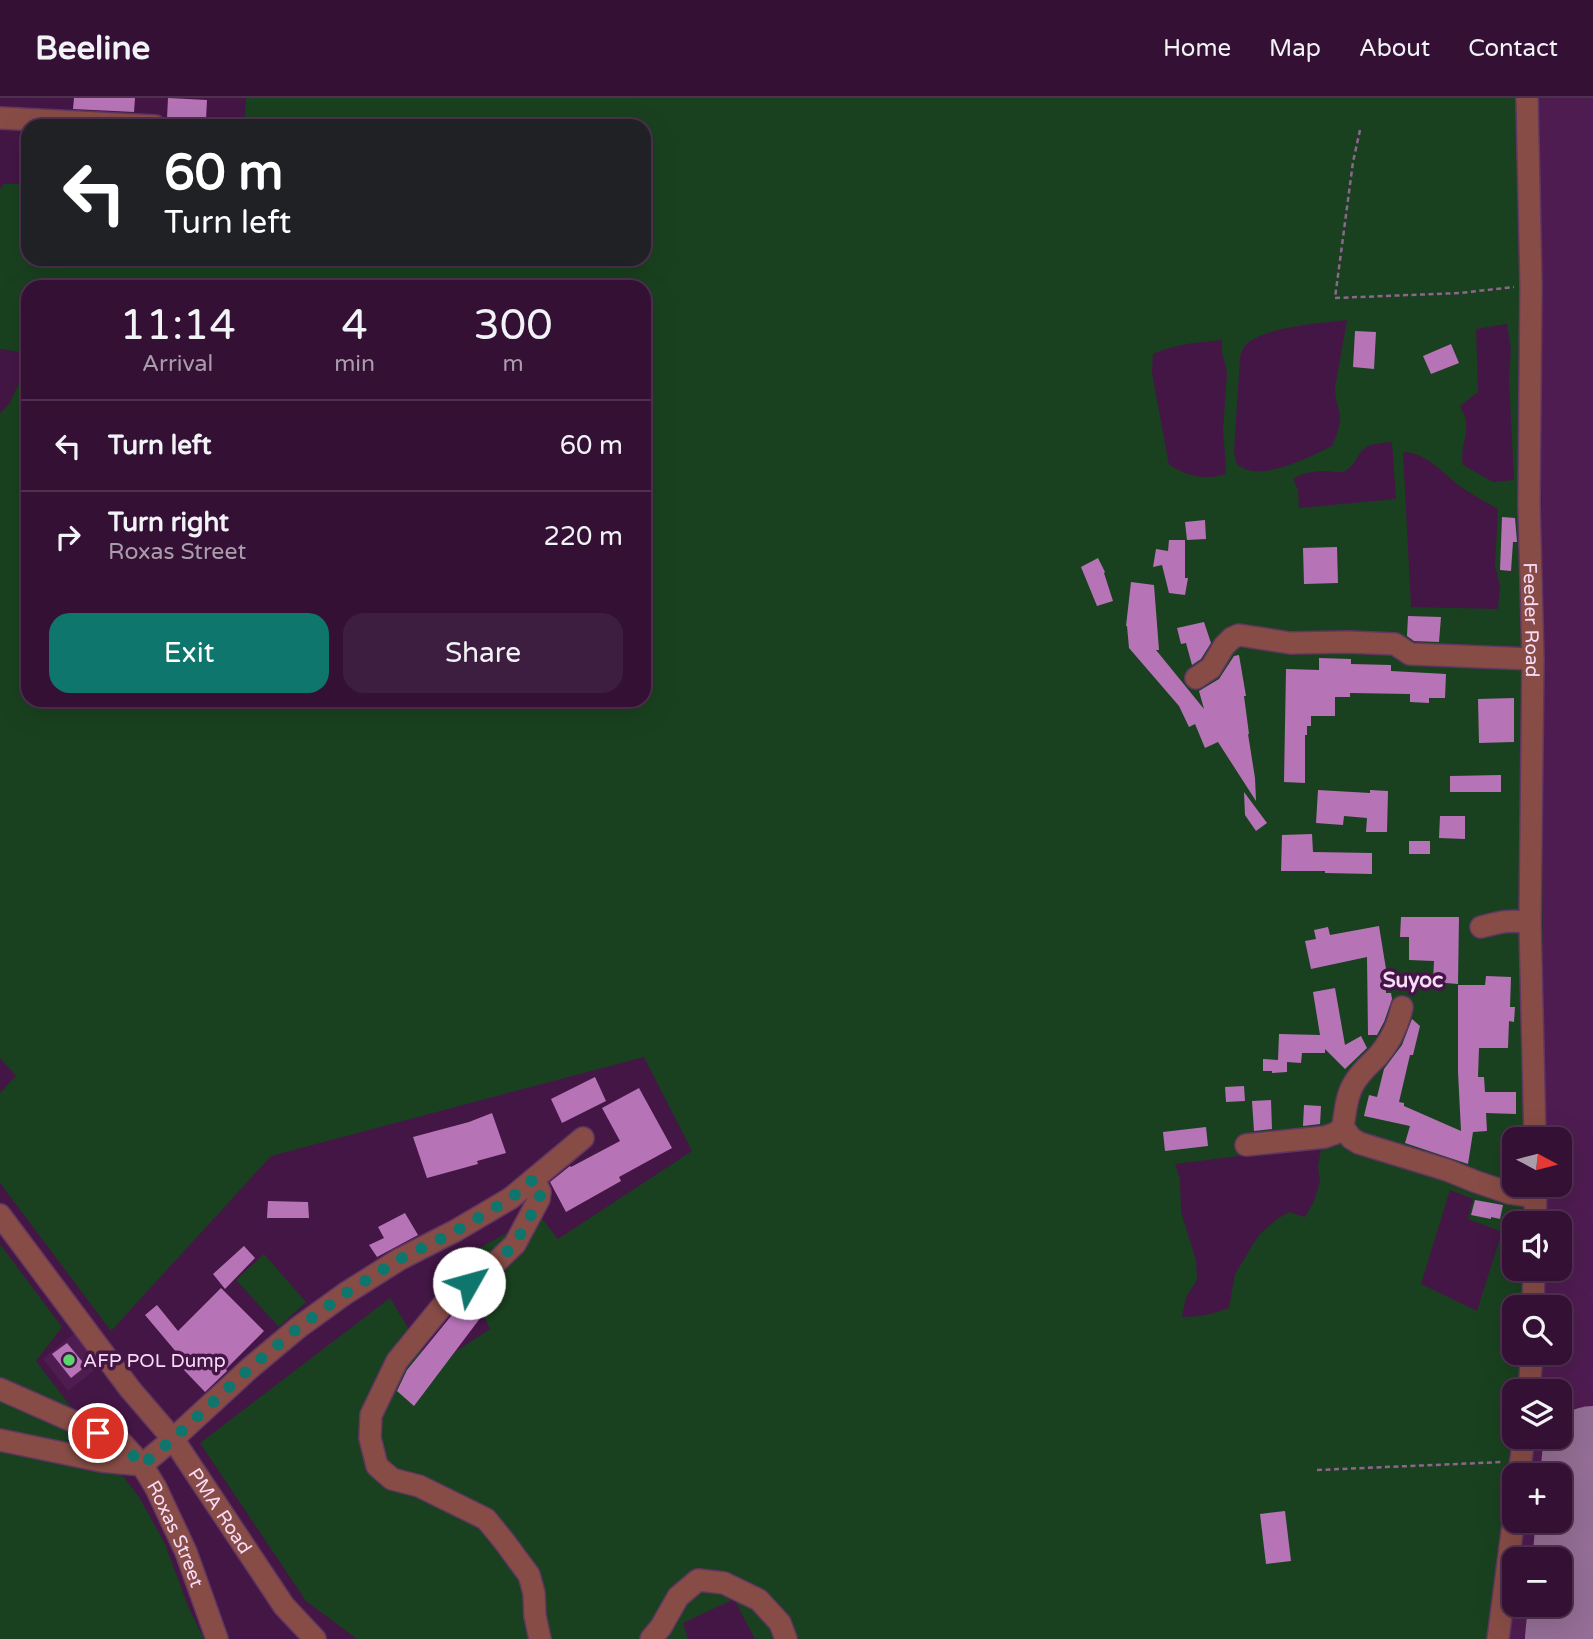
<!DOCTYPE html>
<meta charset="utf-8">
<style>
body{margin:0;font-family:"Varela Round",sans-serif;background:#3e1e40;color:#f1f3f6;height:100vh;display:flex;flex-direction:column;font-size:26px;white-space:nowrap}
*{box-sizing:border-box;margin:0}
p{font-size:23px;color:#a99dac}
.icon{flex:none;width:38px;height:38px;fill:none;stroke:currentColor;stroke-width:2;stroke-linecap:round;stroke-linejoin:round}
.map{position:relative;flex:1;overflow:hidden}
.drawer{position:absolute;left:21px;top:182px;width:630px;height:427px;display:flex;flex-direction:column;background:#331034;border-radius:21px;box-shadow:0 7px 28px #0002,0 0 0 2px #4e304f}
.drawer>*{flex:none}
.hud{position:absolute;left:21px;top:21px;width:630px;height:147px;border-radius:21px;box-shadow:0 7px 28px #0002,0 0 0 2px #4e304f;background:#202124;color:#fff;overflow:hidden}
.needle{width:46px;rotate:97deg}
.controls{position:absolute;left:1502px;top:1029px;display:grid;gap:14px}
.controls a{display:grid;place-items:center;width:70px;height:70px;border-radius:14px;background:#331034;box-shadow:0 7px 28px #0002,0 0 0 2px #4e304f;font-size:35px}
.pin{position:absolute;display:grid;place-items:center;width:60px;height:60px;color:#fff;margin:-30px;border:4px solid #fff;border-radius:50%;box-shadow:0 2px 7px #0007}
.me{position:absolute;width:77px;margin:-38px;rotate:52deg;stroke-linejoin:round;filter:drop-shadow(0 0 5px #0008)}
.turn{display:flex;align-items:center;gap:24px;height:147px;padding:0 28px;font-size:32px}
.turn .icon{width:91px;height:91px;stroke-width:2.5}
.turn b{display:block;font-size:49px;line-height:60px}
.eta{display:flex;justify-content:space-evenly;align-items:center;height:119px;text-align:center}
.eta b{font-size:42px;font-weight:600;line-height:49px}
.primary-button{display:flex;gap:14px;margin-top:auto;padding:14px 28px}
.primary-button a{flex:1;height:80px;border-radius:21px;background:#0f766e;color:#fff;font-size:28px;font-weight:600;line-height:80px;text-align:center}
.primary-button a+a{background:#3e1e40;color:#f1f3f6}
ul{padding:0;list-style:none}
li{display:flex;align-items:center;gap:21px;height:91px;padding:0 28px;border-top:2px solid #4e304f}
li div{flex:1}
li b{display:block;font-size:26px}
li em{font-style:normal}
header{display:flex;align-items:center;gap:42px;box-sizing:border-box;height:98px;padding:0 35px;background:#331034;border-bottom:2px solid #4e304f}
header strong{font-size:33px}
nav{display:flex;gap:38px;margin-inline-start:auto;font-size:24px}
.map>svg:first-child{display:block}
.built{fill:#4f1c51}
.green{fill:#19411f;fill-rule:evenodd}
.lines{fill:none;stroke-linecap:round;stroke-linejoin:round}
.runway{stroke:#946e95;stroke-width:102}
.building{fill:#b674b7}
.minor-casing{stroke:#613661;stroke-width:24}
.path{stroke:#8d668d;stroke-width:2.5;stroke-dasharray:5 3.5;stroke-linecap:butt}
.minor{stroke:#884c46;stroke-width:21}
.route{stroke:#0f766e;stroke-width:12;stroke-dasharray:0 21.6}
.poi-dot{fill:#5bd56e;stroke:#441645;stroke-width:2.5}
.labels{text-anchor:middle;stroke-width:7;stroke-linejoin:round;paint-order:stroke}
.street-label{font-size:19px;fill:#f8dbf7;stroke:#441645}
.poi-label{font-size:19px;fill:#f8dbf7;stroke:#441645;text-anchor:start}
.neighbourhood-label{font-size:21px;font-weight:bold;fill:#f8dbf7;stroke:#441645}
</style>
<header>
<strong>Beeline</strong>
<nav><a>Home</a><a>Map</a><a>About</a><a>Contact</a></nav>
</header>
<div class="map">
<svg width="1593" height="1541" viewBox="0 0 1593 1541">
<rect width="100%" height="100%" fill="#441645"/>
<path class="built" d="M1537 0H1593V1541H1507L1514 1493V1507H1559V1461H1518L1523 1423H1559V1377H1530L1535 1339H1559V1293H1538L1540 1255H1559V1209H1542L1543 1171H1559V1125H1544L1545 1087H1559V1041H1543V1039L1541 197Z
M75 1235 101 1267 68 1293 43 1261Z"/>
<path class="green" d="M246 0H1537L1541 197 1543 1041H1514V1087H1545L1544 1125H1514V1171H1543L1542 1209H1514V1255H1540L1538 1293H1514V1339H1535L1530 1377H1514V1423L1507 1541H755L734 1501 683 1525 688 1541H357L306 1503 200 1345 390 1200 432 1269 490 1231 458 1162 539 1117 558 1141 692 1053 644 959 271 1058 111 1233 0 1085V995L16 978 0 960V315L9 306 28 267V602H644V189H28V255L0 251V91L4 86H28V161H644V28H244ZM1347 222 1335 290C1335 299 1337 305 1339 313 1342 325 1337 337 1332 348 1310 359 1278 375 1253 373 1247 373 1242 369 1237 367L1234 354 1240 259C1241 257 1243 250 1244 249 1258 229 1323 225 1347 222ZM1507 226 1511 251 1509 281 1514 382 1493 384 1463 367C1459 351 1470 335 1465 319 1464 315 1461 312 1460 308L1478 294 1476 231ZM1222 242V254L1227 274 1223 333 1226 367 1225 376C1205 383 1188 378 1169 367L1152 275 1153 256C1175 246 1199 244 1222 242ZM1392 344 1396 401 1299 410 1298 392 1293 381C1302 375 1313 373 1325 373 1330 373 1337 375 1342 374 1354 371 1356 357 1365 350 1371 345 1384 345 1392 344ZM1403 354C1427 354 1445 378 1464 391 1475 398 1487 405 1498 411L1495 467 1500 488 1498 511 1411 509ZM1303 1050 1321 1051 1318 1068 1320 1084 1314 1103 1305 1119 1289 1114 1277 1121 1260 1136 1252 1148 1235 1176 1229 1210C1213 1216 1199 1219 1182 1219L1186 1199 1197 1182 1196 1162 1181 1114 1180 1081 1175 1066ZM1450 1092 1473 1101 1468 1121 1502 1134 1477 1213 1421 1186Z
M0 1146 62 1229 36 1263 139 1399 165 1446 188 1508 204 1541H0Z
M264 1156 306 1204 279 1229 236 1182Z"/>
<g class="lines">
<path class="runway" d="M1576 1541 1593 1359"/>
</g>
<path class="building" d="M74 0H135L134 14 73 11Z
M168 0 207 2 206 22 167 20Z
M1355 233 1376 234 1374 271 1353 269Z
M1451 246 1459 265 1431 276 1423 258Z
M1502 419 1515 420 1517 444H1513L1511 473 1500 472Z
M1205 422 1206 441 1187 442 1185 424Z
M1169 442H1185V480H1188L1185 497 1169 495 1162 467 1153 469 1156 451 1168 453Z
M1337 449 1338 485 1304 486 1303 450Z
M1098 460 1105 474 1104 475 1113 503 1097 508 1081 469Z
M1131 484 1154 487 1159 552H1156L1204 611 1199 593 1219 581 1234 558 1239 557 1246 598H1244L1249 636H1248L1255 680 1256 703 1218 644 1205 650 1195 626 1189 629 1179 608 1129 550 1127 528H1126Z
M1408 518 1441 519 1439 544 1414 543 1407 538Z
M1204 524 1211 545 1201 561 1192 567 1186 545 1181 546 1177 530Z
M1319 560 1351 561V566L1391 567V573L1446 576 1445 600H1429V605L1410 604V596L1350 595V599H1335V618H1311V628H1307V637H1305V685L1284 684 1286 571 1319 572Z
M1514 600V644L1479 645 1478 601Z
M1501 677V694H1450V678Z
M1318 692 1370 695V692L1388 693 1387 734H1366L1367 720 1344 718 1343 727 1316 725Z
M1244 694 1267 725 1256 733 1245 717Z
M1440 718H1465V741L1439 740Z
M1312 736 1313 754 1372 755V776L1325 775V773H1281L1282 737Z
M1409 743H1430V756H1409Z
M1401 819H1459L1458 886 1433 884 1434 863 1409 862V839H1400Z
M1379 828 1386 871V895H1391L1392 901 1384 924 1377 937H1368L1367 859 1311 871 1305 843 1316 841 1314 832 1328 829 1330 837Z
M1486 878 1511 879 1510 909H1515L1514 924 1509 923 1508 950H1479L1478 979H1484L1485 994H1516V1016L1486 1015 1487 1033 1473 1034 1468 1066 1405 1045 1410 1028 1364 1018 1369 997 1377 999 1384 971 1402 947 1412 921 1420 928 1413 957H1410L1399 1004 1404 1005V1008L1461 1033 1458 974V887H1485Z
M1335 890 1345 947 1361 938 1367 950 1345 971 1325 951V955H1302L1301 965 1287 964V974L1272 975V973H1263V961L1278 962 1279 936 1320 937 1313 894Z
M595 979 606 1003 562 1025 551 1001Z
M1244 988 1245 1003 1226 1004 1225 989Z
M639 990 672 1050 619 1079 621 1083 566 1114 550 1084 570 1068 571 1069 620 1043 602 1010Z
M1271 1002 1272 1031 1254 1033 1252 1003Z
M1304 1007 1321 1008 1320 1026 1303 1028Z
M492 1015 506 1055 477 1063 478 1066 427 1080 413 1039 469 1024Z
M1206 1029 1208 1048 1165 1053 1163 1034Z
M1475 1102 1503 1107 1500 1121 1491 1119V1121L1471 1117Z
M268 1103 308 1104 309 1120H267Z
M405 1115 418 1137 377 1159 369 1147 384 1140 378 1129Z
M244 1148 255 1160 225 1191 213 1176Z
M221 1190 264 1233 226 1271 227 1273 205 1294 184 1272 188 1268 145 1217 157 1207 178 1233Z
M465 1205 481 1219 414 1308 397 1293 407 1272 456 1212Z
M67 1245 86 1268 71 1280 52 1256Z
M1285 1413 1291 1463 1266 1466 1260 1416Z"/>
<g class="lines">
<g class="minor-casing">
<g id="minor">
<path id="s1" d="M1527 0 1531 187 1529 406 1533 561 1530 825 1535 1041"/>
<path d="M0 20 155 28"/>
<path d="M1196 580 1211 570 1224 548 1232 540 1239 537 1290 545 1348 544 1395 546 1410 556 1533 561"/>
<path d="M1481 829C1499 824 1512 821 1530 825"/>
<path d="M1402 909C1398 928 1391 943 1378 958 1369 967 1359 975 1353 987 1346 999 1345 1016 1343 1029L1351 1040 1359 1045 1447 1072 1474 1083 1509 1095 1536 1099"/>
<path d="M1246 1047 1325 1039 1336 1035 1343 1029"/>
<path d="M534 1081 540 1094 539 1101 515 1146 491 1169 447 1202 397 1263 371 1317 370 1340 377 1368 392 1381 419 1388 486 1421 504 1443 529 1477 534 1495 535 1518 540 1541"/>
<path id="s2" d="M0 1117 130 1291 173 1341 284 1508 315 1541"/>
<path d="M1535 1125 1536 1087"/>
<path d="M1533 1209 1534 1171"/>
<path id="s3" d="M0 1291 122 1345 142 1367 156 1390 186 1454 217 1541"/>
<path d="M1529 1293 1532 1255"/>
<path d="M0 1342 101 1363 142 1367 173 1341 250 1270 299 1229 346 1195 400 1161 455 1133 511 1100 583 1040"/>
<path d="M1519 1377 1524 1339"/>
<path d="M651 1541 661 1529 678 1499 698 1482 724 1485 759 1502 780 1525 786 1541"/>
<path d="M1498 1541 1514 1419"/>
</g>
</g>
<path class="path" d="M1360 32 1353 64 1335 200 1460 195 1514 189
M1317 1372 1503 1364"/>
<use href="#minor" class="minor"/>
</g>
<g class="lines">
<path class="route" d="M98 1335 122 1345 142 1367 173 1341 250 1270 299 1229 346 1195 400 1161 456 1133 511 1100 534 1081 540 1094V1101L515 1146 491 1169 469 1185"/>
</g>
<circle class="poi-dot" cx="69" cy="1262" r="7"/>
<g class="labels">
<g class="street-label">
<text dy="7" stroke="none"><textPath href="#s1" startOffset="522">Feeder Road</textPath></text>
<text dy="7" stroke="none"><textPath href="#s2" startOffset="369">PMA Road</textPath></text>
<text dy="7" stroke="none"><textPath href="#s3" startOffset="240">Roxas Street</textPath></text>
</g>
<g class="poi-label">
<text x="83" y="1269">AFP POL Dump</text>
</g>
<g class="neighbourhood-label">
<text x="1413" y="889">Suyoc</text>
</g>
</g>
</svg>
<div class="controls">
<a><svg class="needle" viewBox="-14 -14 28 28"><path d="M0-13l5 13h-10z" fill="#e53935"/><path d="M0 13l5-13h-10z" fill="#a99dac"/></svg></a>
<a><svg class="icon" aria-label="sound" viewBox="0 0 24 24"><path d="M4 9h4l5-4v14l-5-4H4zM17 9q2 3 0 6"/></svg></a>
<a><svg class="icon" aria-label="search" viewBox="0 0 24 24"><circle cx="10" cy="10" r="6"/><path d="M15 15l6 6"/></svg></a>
<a><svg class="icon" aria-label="layers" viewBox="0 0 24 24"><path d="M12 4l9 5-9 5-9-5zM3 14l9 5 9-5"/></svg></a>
<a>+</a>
<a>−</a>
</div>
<div class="pin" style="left:98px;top:1335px;background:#d93025"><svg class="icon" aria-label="arrive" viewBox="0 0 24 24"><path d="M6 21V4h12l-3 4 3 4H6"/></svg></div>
<svg class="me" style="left:469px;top:1185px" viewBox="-20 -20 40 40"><circle r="19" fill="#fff"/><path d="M0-13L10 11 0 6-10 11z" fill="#0f766e"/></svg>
<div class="hud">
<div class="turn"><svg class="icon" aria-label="left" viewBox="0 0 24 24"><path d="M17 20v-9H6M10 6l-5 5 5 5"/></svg><div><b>60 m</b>Turn left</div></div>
</div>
<section class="drawer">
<div class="eta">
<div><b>11:14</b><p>Arrival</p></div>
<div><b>4</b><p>min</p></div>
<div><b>300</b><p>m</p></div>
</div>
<ul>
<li><svg class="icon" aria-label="left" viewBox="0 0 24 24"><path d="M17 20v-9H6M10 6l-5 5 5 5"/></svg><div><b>Turn left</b></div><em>60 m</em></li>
<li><svg class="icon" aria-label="right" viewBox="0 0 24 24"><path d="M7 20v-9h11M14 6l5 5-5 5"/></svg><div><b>Turn right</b><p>Roxas Street</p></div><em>220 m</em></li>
</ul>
<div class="primary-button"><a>Exit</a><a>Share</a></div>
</section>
</div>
